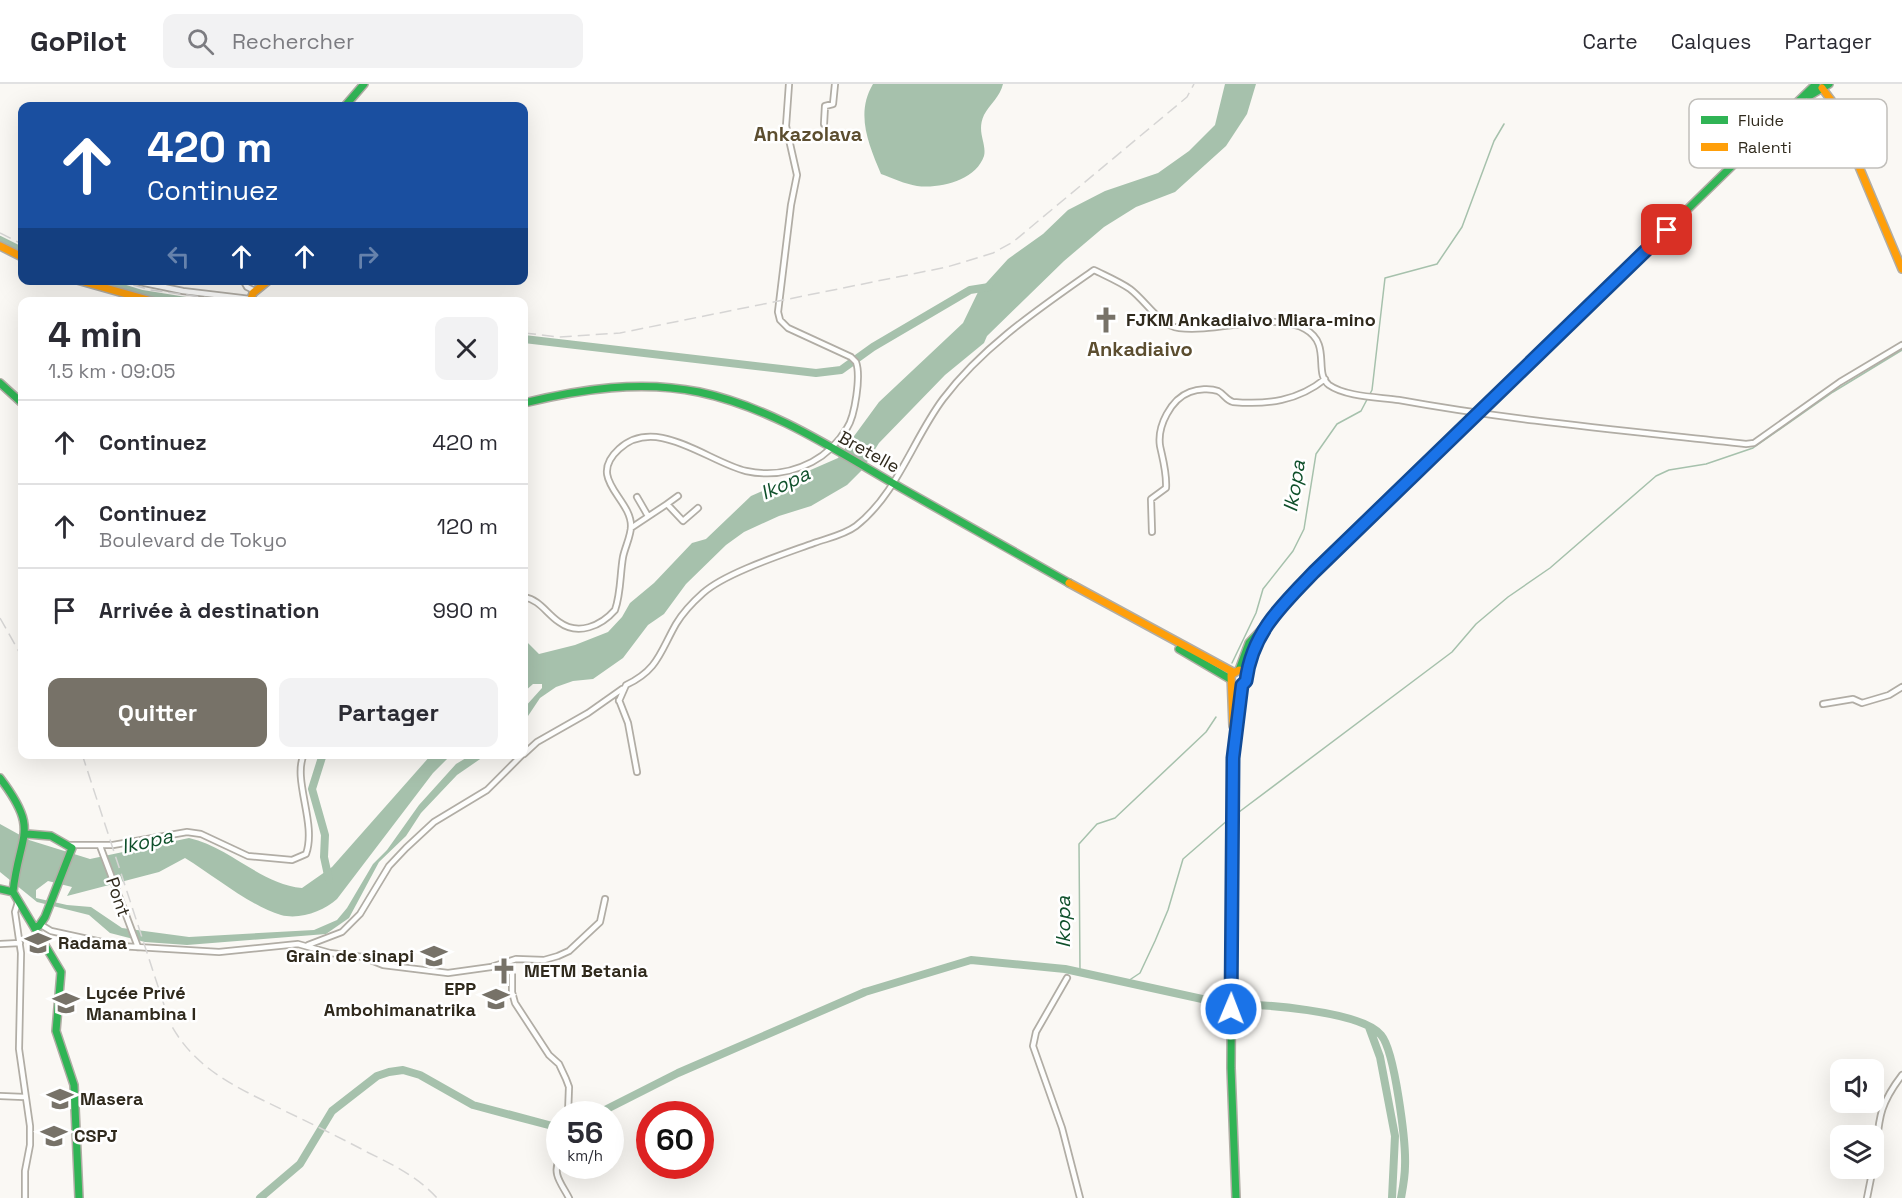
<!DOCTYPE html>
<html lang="fr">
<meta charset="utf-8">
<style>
body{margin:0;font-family:"Space Grotesk",sans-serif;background:#f2f2f3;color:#2b2b33;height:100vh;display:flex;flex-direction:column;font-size:22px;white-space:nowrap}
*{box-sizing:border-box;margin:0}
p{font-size:20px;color:#7c7c81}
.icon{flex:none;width:33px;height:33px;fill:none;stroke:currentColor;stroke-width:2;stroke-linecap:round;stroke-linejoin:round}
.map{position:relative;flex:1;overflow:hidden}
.sheet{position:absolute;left:18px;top:213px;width:510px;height:462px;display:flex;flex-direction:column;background:#fff;border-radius:12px;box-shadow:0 6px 24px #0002}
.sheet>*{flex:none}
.banner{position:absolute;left:18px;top:18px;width:510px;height:183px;border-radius:12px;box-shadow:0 6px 24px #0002;background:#1a4fa0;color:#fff;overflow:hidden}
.tools{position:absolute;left:1830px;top:975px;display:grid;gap:12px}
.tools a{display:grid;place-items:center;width:54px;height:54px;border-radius:12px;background:#fff;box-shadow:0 6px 24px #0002;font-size:30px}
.speed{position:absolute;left:546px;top:1017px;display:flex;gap:12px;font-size:30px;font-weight:700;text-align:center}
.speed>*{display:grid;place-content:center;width:78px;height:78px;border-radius:50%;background:#fff;box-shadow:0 6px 24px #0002;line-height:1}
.speed small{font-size:15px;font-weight:400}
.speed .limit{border:9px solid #d22;background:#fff;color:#111}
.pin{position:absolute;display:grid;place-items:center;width:51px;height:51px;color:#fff;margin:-26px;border-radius:12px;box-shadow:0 3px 9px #0006}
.me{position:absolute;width:66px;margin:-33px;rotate:1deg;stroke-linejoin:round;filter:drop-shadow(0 0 4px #0008)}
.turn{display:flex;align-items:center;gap:21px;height:126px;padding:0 30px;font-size:27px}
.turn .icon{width:78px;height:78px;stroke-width:2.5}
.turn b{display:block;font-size:42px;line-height:51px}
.lanes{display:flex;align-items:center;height:57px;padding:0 30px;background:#0003;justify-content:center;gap:30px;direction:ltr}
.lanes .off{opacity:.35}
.round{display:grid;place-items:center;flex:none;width:63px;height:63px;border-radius:12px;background:#f2f2f3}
.head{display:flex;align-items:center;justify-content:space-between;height:102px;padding:0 30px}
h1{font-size:36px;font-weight:700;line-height:45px}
.action{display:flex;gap:12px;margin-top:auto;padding:12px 30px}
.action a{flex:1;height:69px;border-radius:12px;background:#777268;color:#fff;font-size:24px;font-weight:700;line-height:69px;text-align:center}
.action a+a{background:#f2f2f3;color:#2b2b33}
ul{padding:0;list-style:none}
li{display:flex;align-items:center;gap:18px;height:84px;padding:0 30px;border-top:2px solid #e1e1e2}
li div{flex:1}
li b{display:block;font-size:22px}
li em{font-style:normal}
header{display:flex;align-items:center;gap:36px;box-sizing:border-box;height:84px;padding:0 30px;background:#fff;border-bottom:2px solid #e1e1e2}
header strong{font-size:28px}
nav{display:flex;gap:33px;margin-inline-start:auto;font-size:21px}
.search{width:420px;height:54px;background:#f2f2f3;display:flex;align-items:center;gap:15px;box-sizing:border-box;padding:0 21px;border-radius:12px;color:#7c7c81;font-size:22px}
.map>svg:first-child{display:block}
.water{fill:#a6c1ac}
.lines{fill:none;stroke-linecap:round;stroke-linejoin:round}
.stream{stroke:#a6c1ac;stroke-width:1.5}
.river{stroke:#a6c1ac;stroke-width:8}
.street-casing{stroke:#b1ada5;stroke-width:8}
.fast-casing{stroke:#b1ada5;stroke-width:10}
.slow-casing{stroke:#b1ada5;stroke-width:10}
.street{stroke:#fefefd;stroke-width:4.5}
.fast{stroke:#30b455;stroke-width:7}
.slow{stroke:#ff9f0a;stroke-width:7}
.rail{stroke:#d6d5d4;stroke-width:1.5;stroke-dasharray:12 6;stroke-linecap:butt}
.route-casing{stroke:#114b97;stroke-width:15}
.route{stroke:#1a73e8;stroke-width:10}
.labels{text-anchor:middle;stroke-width:5;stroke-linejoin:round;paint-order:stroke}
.poi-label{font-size:18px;font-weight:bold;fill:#302a1d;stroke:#fff;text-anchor:start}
.street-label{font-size:18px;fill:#302a1d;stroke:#fff}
.neighbourhood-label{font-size:20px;font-weight:bold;fill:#5c4e30;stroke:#fff}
.water-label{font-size:20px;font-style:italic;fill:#0f502b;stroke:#fff}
.key{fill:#fff;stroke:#c1bfbb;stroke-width:1.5}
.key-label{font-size:16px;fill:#302a1d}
</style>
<header>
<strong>GoPilot</strong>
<div class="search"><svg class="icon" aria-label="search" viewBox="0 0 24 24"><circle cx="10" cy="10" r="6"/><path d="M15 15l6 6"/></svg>Rechercher</div>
<nav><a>Carte</a><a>Calques</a><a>Partager</a></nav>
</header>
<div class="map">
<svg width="1902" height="1114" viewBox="0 0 1902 1114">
<rect width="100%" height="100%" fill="#faf8f4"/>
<path class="water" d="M873 0H1003C1000 13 990 20 984 31 976 48 987 59 984 72 976 96 940 105 917 102 905 100 892 94 881 90 869 61 855 30 873 0Z
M1225 0H1256L1247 30 1226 62 1175 108 1136 123 1104 143 1064 177 987 252 984 259 945 291 879 359 862 386 847 401 811 422 779 432 744 448 726 461 686 500 664 530 648 541 623 574 593 595 573 597 556 603 540 614 524 638V624L542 604V600H533L524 608V583L527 580 530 569 524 563V555L539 570 575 561 608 548 622 533 630 519 654 499 692 459 706 455 751 412 838 374 879 318 963 239 978 208 1008 175 1043 150 1068 126 1105 107 1158 89 1189 67 1215 41Z
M431 671H451L433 689 337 815C324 827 300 836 281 831 250 822 213 791 185 774L159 788 67 812 72 803 48 797 36 806V814L67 821 91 823 122 844 189 853 314 846 337 836 347 824 373 780 387 766 419 721 456 680 471 671H486L457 691 421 729 406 752 379 778 349 834 326 850 187 861 145 858 110 849 89 831 37 818 0 788V740L29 756 90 775 189 754C230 763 260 800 302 804L332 783Z"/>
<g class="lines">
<path class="stream" d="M1232 579 1256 529 1263 505 1293 467 1304 445 1316 370 1337 340 1361 327 1372 306 1385 194 1437 180 1462 143 1494 57 1504 40
M1235 731 1452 568 1476 540 1508 513 1550 484 1656 392 1669 386 1706 380 1753 364 1833 308 1902 266
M1080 888 1079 760 1097 740 1115 734 1206 648 1216 633
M1125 899 1140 889 1155 857 1168 826 1183 775 1229 735"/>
<path class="river" d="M0 156 22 167
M97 196 142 210 192 218
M524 255 816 289 841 286 873 263 970 206 989 203
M524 567 535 579
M323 670 312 705 325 751 324 773 329 796
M1369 943 1380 973 1395 1052 1392 1114
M597 1030 678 989 865 908 971 876 1065 885 1225 920C1258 920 1360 926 1381 951 1395 967 1406 1059 1405 1082 1405 1093 1403 1103 1401 1114
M260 1114 300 1080 332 1027 377 992 389 988 403 986 420 991 473 1021 560 1044"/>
<g class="street-casing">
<path id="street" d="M824 40 825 22 833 20 835 0
M130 196 183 207 250 215
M243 196 247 203 255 207
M637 413 648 432
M667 420 678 412
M631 444 667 420 683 437 698 424
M1152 448 1151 415 1166 404C1167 389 1163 376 1160 362 1157 342 1171 315 1190 308 1198 305 1210 304 1218 307 1224 310 1226 316 1233 318 1267 321 1298 317 1325 295
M524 513C540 516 546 529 559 538 578 552 601 542 615 526 621 509 620 490 623 473 625 463 631 452 631 442 631 414 586 395 619 365 656 331 708 378 746 387 769 392 791 389 812 378 827 370 838 359 847 344 855 332 861 292 856 278L851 273 788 244 780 236 778 228 791 121 797 91 786 42 789 0
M619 616 628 639 637 688
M619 617 626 601C658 586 660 568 676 540 682 530 694 517 703 509 725 489 784 470 814 459 828 454 844 451 856 442 897 410 913 355 943 315 983 262 1040 224 1094 186 1106 192 1120 198 1130 205 1146 217 1160 242 1179 244 1217 249 1272 227 1305 245 1332 260 1313 289 1329 301 1346 313 1379 313 1399 316 1514 337 1630 347 1746 360L1754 359 1840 298 1902 261
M1823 620 1853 615 1862 619 1889 611 1902 603
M524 670 537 658 588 629 622 605V608
M70 761H113L187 748 201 750 248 772 292 776 306 770C317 739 292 696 304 670
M100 762 138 863
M18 818 15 828 21 869 19 965 30 1042V1061L25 1087V1114
M41 841 51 847 120 862 219 868 298 860 330 869 363 873 383 881 448 889 491 883 516 875 544 876 558 872 569 867 600 838 605 815
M0 860 20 859
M308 861 342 848 360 830 389 782 406 764 434 738 487 706 523 670
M504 879 505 884 512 889V908L515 919 549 971 559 980 566 995 569 1003 568 1030
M1067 894 1036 948 1033 962 1062 1044 1080 1114
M0 1012 24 1013
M560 1074C551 1090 562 1100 569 1114
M1874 1081C1880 1040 1875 1026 1902 991
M1867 1114 1873 1084"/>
</g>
<g class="fast-casing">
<path id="fast" d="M1809 12 1829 0
M345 22 364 0
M0 299 22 319
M524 319C581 305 641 296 699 308 774 324 838 368 903 405 959 437 1014 468 1069 499
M1332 472 1816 0
M1179 565 1230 595
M1239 586 1249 559 1264 543
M1233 657 1231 984 1236 1114
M0 694C41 748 19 749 13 808L61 888 56 947 74 1001 79 1114
M27 750 51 752 72 764 45 833 39 842 34 843
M0 805 13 808"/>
</g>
<g class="slow-casing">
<path id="slow" d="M1822 4 1831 16 1902 185
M0 162 22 173
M77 196 155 218
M250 218 253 209 269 196
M1069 499 1233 588
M1233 642 1231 591 1239 586 1245 589
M1233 660 1242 601C1248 595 1255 561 1262 549 1278 519 1308 496 1332 472"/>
</g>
<use href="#street" class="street"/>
<use href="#fast" class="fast"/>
<use href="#slow" class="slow"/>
<path class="rail" d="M0 149 22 160
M116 196 151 206 239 218
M524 249 559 253 620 249 947 183 993 169 1013 158 1187 13 1194 0
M0 534 22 573
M82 670 170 939C195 986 238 1004 283 1026 312 1040 341 1054 369 1069 394 1081 419 1094 437 1114"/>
</g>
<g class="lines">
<g class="route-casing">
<path id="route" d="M1231 925 1233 674 1242 601 1246 597C1252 549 1281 522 1314 488L1667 146"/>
</g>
<use href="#route" class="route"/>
</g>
<defs>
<g id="church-bare" transform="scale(2.07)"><path d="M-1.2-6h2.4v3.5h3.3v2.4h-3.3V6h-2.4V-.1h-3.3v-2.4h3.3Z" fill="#777268" stroke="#fff" stroke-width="2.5" paint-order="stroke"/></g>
<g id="school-bare" transform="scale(2.07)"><path d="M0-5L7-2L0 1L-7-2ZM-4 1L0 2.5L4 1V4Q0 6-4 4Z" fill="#777268" stroke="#fff" stroke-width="2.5" paint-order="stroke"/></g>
</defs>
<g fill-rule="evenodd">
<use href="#church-bare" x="1106" y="236"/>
<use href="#school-bare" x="38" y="859"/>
<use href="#school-bare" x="434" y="872"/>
<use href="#church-bare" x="504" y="887"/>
<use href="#school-bare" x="496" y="915"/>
<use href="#school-bare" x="66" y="919"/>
<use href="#school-bare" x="60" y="1015"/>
<use href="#school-bare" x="54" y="1052"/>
</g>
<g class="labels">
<g class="poi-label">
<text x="1126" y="242">FJKM Ankadiaivo Miara-mino</text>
<text x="58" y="865">Radama</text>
<text x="414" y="878" text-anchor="end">Grain de sinapi</text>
<text x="524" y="893">METM Betania</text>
<text x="476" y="911" text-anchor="end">EPP<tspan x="476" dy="21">Ambohimanatrika</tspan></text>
<text x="86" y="915">Lycée Privé<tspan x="86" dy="21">Manambina I</tspan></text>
<text x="80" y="1021">Masera</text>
<text x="74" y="1058">CSPJ</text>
</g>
<g class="street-label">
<text transform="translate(869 368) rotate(29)" y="6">Bretelle</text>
<text transform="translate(118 813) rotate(71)" y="6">Pont</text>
</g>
<g class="neighbourhood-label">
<text x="808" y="57">Ankazolava</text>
<text x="1140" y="272">Ankadiaivo</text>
</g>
<g class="water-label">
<text transform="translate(785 399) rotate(-25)" y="7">Ikopa</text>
<text transform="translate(1294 402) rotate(-81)" y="7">Ikopa</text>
<text transform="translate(147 757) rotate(-13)" y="7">Ikopa</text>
<text transform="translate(1063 838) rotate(-90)" y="7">Ikopa</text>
</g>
</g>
<rect x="1689" y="15" width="198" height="69" rx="9" class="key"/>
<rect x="1701" y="32" width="27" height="8" fill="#30b455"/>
<rect x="1701" y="59" width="27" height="8" fill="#ff9f0a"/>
<g class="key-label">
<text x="1738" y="42">Fluide</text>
<text x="1738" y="69">Ralenti</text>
</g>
</svg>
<div class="tools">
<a><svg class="icon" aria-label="sound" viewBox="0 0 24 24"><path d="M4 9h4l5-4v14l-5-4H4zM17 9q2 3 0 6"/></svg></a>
<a><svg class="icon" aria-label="layers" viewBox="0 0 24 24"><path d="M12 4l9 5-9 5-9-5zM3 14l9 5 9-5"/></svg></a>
</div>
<div class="speed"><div>56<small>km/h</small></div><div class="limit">60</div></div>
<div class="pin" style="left:1667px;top:146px;background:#d93025"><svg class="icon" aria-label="arrive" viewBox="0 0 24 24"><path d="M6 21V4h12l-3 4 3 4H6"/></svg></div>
<svg class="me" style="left:1231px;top:925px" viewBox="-20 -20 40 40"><circle r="17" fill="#1a73e8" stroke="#fff" stroke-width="3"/><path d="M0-11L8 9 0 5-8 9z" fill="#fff"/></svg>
<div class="banner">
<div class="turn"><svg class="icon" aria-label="ahead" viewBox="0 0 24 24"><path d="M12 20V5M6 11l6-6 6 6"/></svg><div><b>420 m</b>Continuez</div></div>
<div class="lanes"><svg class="icon off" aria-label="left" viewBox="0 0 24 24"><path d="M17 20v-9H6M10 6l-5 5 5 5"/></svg><svg class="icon" aria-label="ahead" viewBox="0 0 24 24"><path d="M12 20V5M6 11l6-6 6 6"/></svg><svg class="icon" aria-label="ahead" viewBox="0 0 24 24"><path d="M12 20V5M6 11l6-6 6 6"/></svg><svg class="icon off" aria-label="right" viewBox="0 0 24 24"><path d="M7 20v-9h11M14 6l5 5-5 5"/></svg></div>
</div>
<section class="sheet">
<div class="head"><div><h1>4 min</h1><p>1.5 km · 09:05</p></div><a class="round"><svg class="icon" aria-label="close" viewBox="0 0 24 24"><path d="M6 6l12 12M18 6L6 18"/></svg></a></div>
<ul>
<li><svg class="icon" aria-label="ahead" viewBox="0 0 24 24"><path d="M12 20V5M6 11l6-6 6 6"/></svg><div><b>Continuez</b></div><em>420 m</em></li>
<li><svg class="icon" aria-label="ahead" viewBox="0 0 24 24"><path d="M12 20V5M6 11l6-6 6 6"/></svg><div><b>Continuez</b><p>Boulevard de Tokyo</p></div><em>120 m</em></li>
<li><svg class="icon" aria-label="arrive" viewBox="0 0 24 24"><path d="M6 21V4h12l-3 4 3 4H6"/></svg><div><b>Arrivée à destination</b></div><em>990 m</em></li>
</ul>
<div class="action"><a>Quitter</a><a>Partager</a></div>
</section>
</div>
